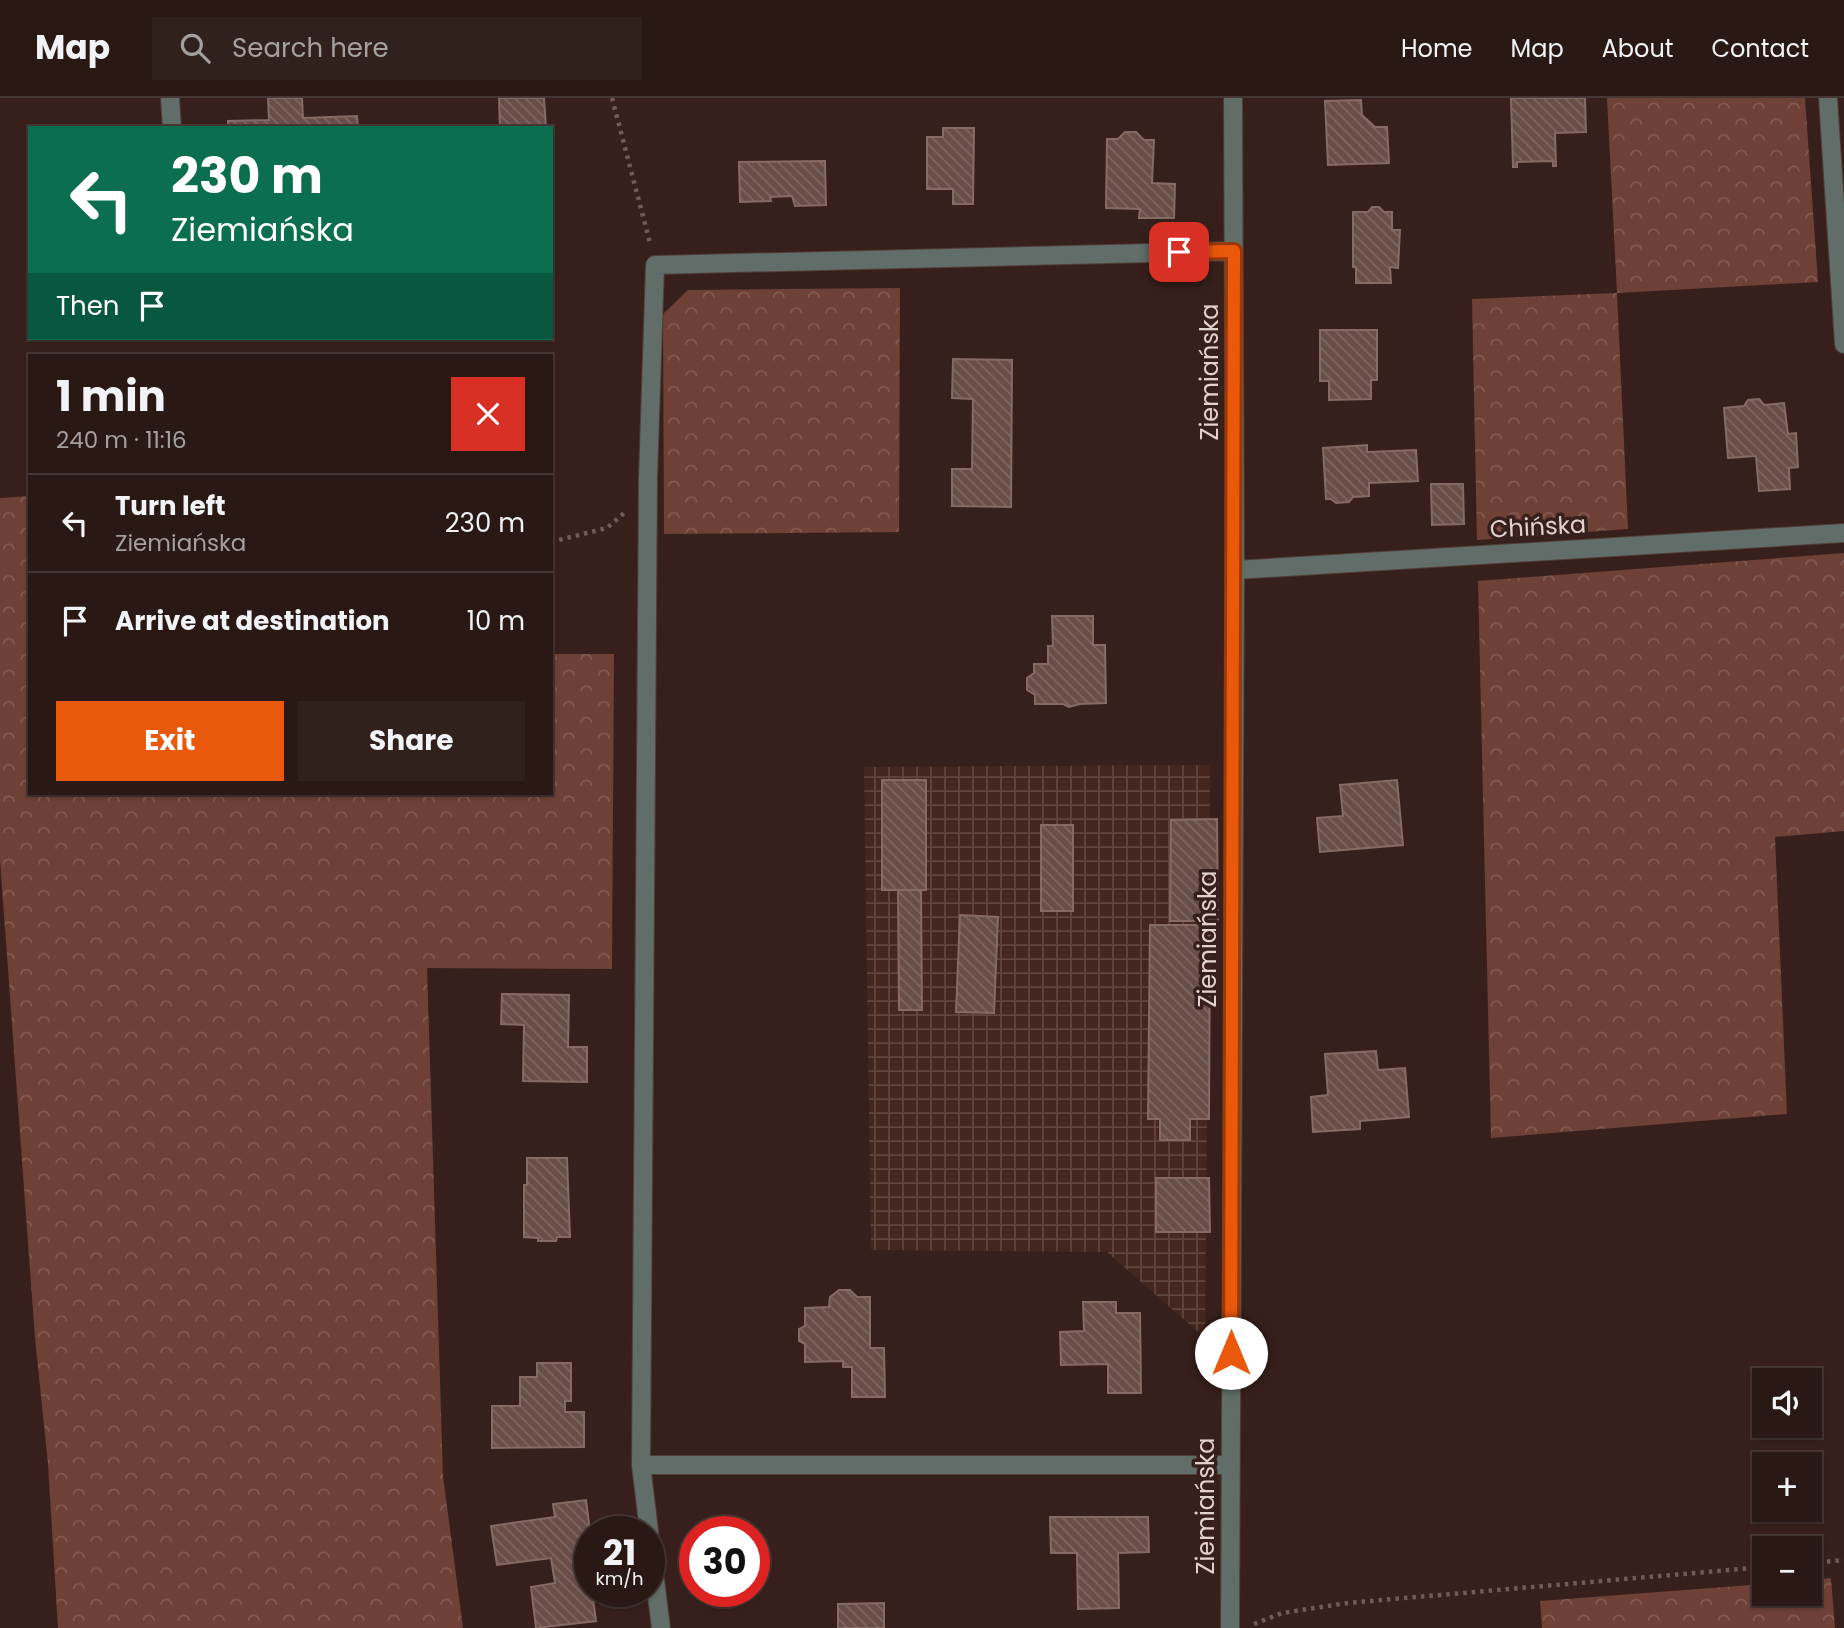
<!DOCTYPE html>
<meta charset="utf-8">
<style>
body{margin:0;font-family:Poppins,sans-serif;background:#31211d;color:#f1f3f6;height:100vh;display:flex;flex-direction:column;font-size:26px;white-space:nowrap}
*{box-sizing:border-box;margin:0}
p{font-size:23px;color:#a5a0a0}
.icon{flex:none;width:38px;height:38px;fill:none;stroke:currentColor;stroke-width:2;stroke-linecap:round;stroke-linejoin:round}
.map{position:relative;flex:1;overflow:hidden}
.side{position:absolute;left:28px;top:256px;width:525px;height:441px;display:flex;flex-direction:column;background:#291814;border-radius:0px;box-shadow:0 2px 5px #0004,0 0 0 2px #453734}
.side>*{flex:none}
.guide{position:absolute;left:28px;top:28px;width:525px;height:214px;border-radius:0px;box-shadow:0 2px 5px #0004,0 0 0 2px #453734;background:#0b6e4f;color:#fff;overflow:hidden}
.controls{position:absolute;left:1752px;top:1270px;display:grid;gap:14px}
.controls a{display:grid;place-items:center;width:70px;height:70px;border-radius:0px;background:#291814;box-shadow:0 2px 5px #0004,0 0 0 2px #453734;font-size:35px}
.speed{position:absolute;left:574px;top:1418px;display:flex;gap:14px;font-size:35px;font-weight:700;text-align:center}
.speed>*{display:grid;place-content:center;width:91px;height:91px;border-radius:50%;background:#291814;box-shadow:0 2px 5px #0004,0 0 0 2px #453734;line-height:1}
.speed small{font-size:18px;font-weight:400}
.speed .limit{border:10px solid #d22;background:#fff;color:#111}
.pin{position:absolute;display:grid;place-items:center;width:60px;height:60px;color:#fff;margin:-30px;border-radius:14px;box-shadow:0 4px 10px #0006}
.me{position:absolute;width:77px;margin:-38px;rotate:0deg;stroke-linejoin:round;filter:drop-shadow(0 0 5px #0008)}
.turn{display:flex;align-items:center;gap:24px;height:147px;padding:0 28px;font-size:32px}
.turn .icon{width:91px;height:91px;stroke-width:2.5}
.turn b{display:block;font-size:49px;line-height:60px}
.then{display:flex;align-items:center;height:66px;padding:0 28px;background:#0003;gap:14px;font-size:26px}
.round{display:grid;place-items:center;flex:none;width:74px;height:74px;border-radius:0px;background:#31211d}
.head{display:flex;align-items:center;justify-content:space-between;height:119px;padding:0 28px}
h1{font-size:42px;font-weight:700;line-height:52px}
.action{display:flex;gap:14px;margin-top:auto;padding:14px 28px}
.action a{flex:1;height:80px;border-radius:0px;background:#ea580c;color:#fff;font-size:28px;font-weight:700;line-height:80px;text-align:center}
.action a+a{background:#31211d;color:#f1f3f6}
ul{padding:0;list-style:none}
li{display:flex;align-items:center;gap:21px;height:98px;padding:0 28px;border-top:2px solid #453734}
li div{flex:1}
li b{display:block;font-size:26px}
li em{font-style:normal}
header{display:flex;align-items:center;gap:42px;box-sizing:border-box;height:98px;padding:0 35px;background:#291814;border-bottom:2px solid #453734}
header strong{font-size:33px}
nav{display:flex;gap:38px;margin-inline-start:auto;font-size:24px}
.search{width:490px;height:63px;background:#31211d;display:flex;align-items:center;gap:18px;box-sizing:border-box;padding:0 24px;border-radius:0px;color:#a5a0a0;font-size:26px}
.map>svg:first-child{display:block}
.industrial{fill:url(#industrial-grid)}
.forest{fill:url(#forest-crowns)}
.building{fill:url(#building-back-hatch);stroke:#876a64;stroke-width:2}
.lines{fill:none;stroke-linecap:round;stroke-linejoin:round}
.minor-casing{stroke:#523c38;stroke-width:20}
.path{stroke:#715c57;stroke-width:4.5;stroke-dasharray:3.5 5;stroke-linecap:butt}
.minor{stroke:#606d68;stroke-width:18}
.route-casing{stroke:#983908;stroke-width:18}
.route{stroke:#ea580c;stroke-width:12}
.labels{text-anchor:middle;stroke-width:7;stroke-linejoin:round;paint-order:stroke}
.street-label{font-size:24px;fill:#e2d2ce;stroke:#37201b}
</style>
<header>
<strong>Map</strong>
<div class="search"><svg class="icon" aria-label="search" viewBox="0 0 24 24"><circle cx="10" cy="10" r="6"/><path d="M15 15l6 6"/></svg>Search here</div>
<nav><a>Home</a><a>Map</a><a>About</a><a>Contact</a></nav>
</header>
<div class="map">
<svg width="1844" height="1530" viewBox="0 0 1844 1530">
<defs>
<pattern id="industrial-grid" width="8" height="8" patternUnits="userSpaceOnUse" patternTransform="scale(1.75)"><rect width="8" height="8" fill="#45261f"/><path d="M0 4h8M4 0v8" fill="none" stroke="#60453e"/></pattern>
<pattern id="forest-crowns" width="20" height="18" patternUnits="userSpaceOnUse" patternTransform="scale(1.75)"><rect width="20" height="18" fill="#6e4036"/><path d="M2 6a3 3 0 1 1 6 0M12 15a3 3 0 1 1 6 0" fill="none" stroke="#825b52"/></pattern>
<pattern id="building-back-hatch" width="6" height="6" patternUnits="userSpaceOnUse" patternTransform="scale(1.75)"><rect width="6" height="6" fill="#694e48"/><path d="M-1 5l2 2M0 0l6 6M5-1l2 2" fill="none" stroke="#7e6761"/></pattern>
</defs>
<rect width="100%" height="100%" fill="#37201b"/>
<path class="industrial" d="M1210 667 1205 1240 1107 1154 871 1152 864 669Z"/>
<path class="forest" d="M1607 0H1805L1818 184 1617 195 1628 431 1477 442 1472 201 1617 195Z
M900 190 899 434 664 436 663 216 688 192Z
M30 398V695H551V556H614L612 871 427 870 443 1378 463 1530H58L48 1366 35 1240 0 762V400Z
M1844 455V733L1775 739 1787 1016 1491 1040 1478 483Z
M1831 1480 1835 1530H1542L1540 1503 1764 1486V1496H1810V1482Z"/>
<path class="building" d="M268 0H302L303 20 357 18 358 30H228V23L269 22Z
M499 0H544L546 30H500Z
M1511 0H1585L1586 34 1555 35 1556 68H1553V63L1517 64V69H1513Z
M1361 2 1362 17 1375 29H1387L1389 65 1328 67 1325 3Z
M943 30H974L973 106H953V91H927V39H943Z
M1125 34H1136L1144 42H1154L1152 85 1175 86 1174 120H1139L1140 111 1106 110 1107 41H1118Z
M825 63 826 107 795 108 792 98 770 99 771 103 740 104 739 64Z
M1372 109H1379L1384 114H1392V132H1400L1398 170 1390 169 1391 185H1356V169H1353V114H1368Z
M1320 232H1377V282H1371V301L1329 302V283H1320Z
M953 261 1012 262 1011 409 952 408V371H972L973 301 952 300Z
M1759 301 1764 307 1784 305 1788 336 1796 335 1798 369 1789 370 1790 391 1759 393 1756 358 1728 360 1724 310 1744 308 1748 302Z
M1367 347V354L1416 352 1418 383 1369 385V398L1353 399 1349 404 1336 405 1331 401H1326L1323 350Z
M1431 386H1463L1464 426 1432 427Z
M1052 518H1093V547H1105L1106 605 1080 606 1069 609 1063 606H1035V597L1027 592V580L1034 575V566H1048V548H1053Z
M882 682H926V792H882Z
M1397 682 1403 747 1320 754 1317 720 1343 718 1340 687Z
M1217 721 1218 823H1170L1171 722Z
M1041 727H1073V813H1041Z
M898 792H921L922 912H899Z
M960 817 998 819 994 915 956 914Z
M1150 827H1210L1209 1021H1190V1042H1160V1021H1148Z
M502 896 569 897 568 949H587V984L523 983 524 927 501 926Z
M1376 953 1378 972 1405 970 1409 1019 1360 1023V1031L1313 1034 1311 999 1328 997 1325 956Z
M527 1060H567L570 1139H557L556 1143H538V1140L524 1139V1087H527Z
M1156 1080H1209L1210 1134H1156Z
M839 1192H850L857 1199H870V1250H884L885 1299H852V1269H843V1263L805 1264V1246L799 1243V1231L805 1228V1210L829 1209 830 1199Z
M1083 1204H1116V1215H1140L1141 1295H1108V1266L1061 1267 1060 1234 1084 1233Z
M537 1265H571V1303H565V1314H584V1349L492 1350V1308H520V1279H537Z
M586 1402 590 1433V1450L586 1451 590 1493H592L596 1523 536 1530 531 1489 555 1485 551 1460 497 1467 491 1428 555 1419 553 1406Z
M1050 1419H1148L1149 1454 1118 1455 1119 1510 1078 1511 1077 1455H1051Z
M884 1505V1530H838V1506Z"/>
<g class="lines">
<g class="minor-casing">
<path id="minor" d="M170 0 172 30
M1828 0 1844 246
M1235 472 1844 435
M641 1367H1230
M649 1433 641 1367 648 380 655 167 1234 153
M649 1434 661 1530
M1230 1530 1235 472 1233 0"/>
</g>
<path class="path" d="M612 0 650 145
M551 444 607 430 624 415
M1810 1465 1844 1462
M1254 1526 1282 1515 1347 1505 1764 1469"/>
<use href="#minor" class="minor"/>
</g>
<g class="lines">
<g class="route-casing">
<path id="route" d="M1179 154 1234 153 1231 1255"/>
</g>
<use href="#route" class="route"/>
</g>
<g class="labels">
<g class="street-label">
<text transform="translate(1210 274) rotate(-90)" y="8">Ziemiańska</text>
<text transform="translate(1538 429) rotate(-3)" y="8">Chińska</text>
<text transform="translate(1208 841) rotate(-90)" y="8">Ziemiańska</text>
<text transform="translate(1206 1408) rotate(-90)" y="8">Ziemiańska</text>
</g>
</g>
</svg>
<div class="controls">
<a><svg class="icon" aria-label="sound" viewBox="0 0 24 24"><path d="M4 9h4l5-4v14l-5-4H4zM17 9q2 3 0 6"/></svg></a>
<a>+</a>
<a>−</a>
</div>
<div class="speed"><div>21<small>km/h</small></div><div class="limit">30</div></div>
<div class="pin" style="left:1179px;top:154px;background:#d93025"><svg class="icon" aria-label="arrive" viewBox="0 0 24 24"><path d="M6 21V4h12l-3 4 3 4H6"/></svg></div>
<svg class="me" style="left:1231px;top:1255px" viewBox="-20 -20 40 40"><circle r="19" fill="#fff"/><path d="M0-13L10 11 0 6-10 11z" fill="#ea580c"/></svg>
<div class="guide">
<div class="turn"><svg class="icon" aria-label="left" viewBox="0 0 24 24"><path d="M17 20v-9H6M10 6l-5 5 5 5"/></svg><div><b>230 m</b>Ziemiańska</div></div>
<div class="then">Then<svg class="icon" aria-label="arrive" viewBox="0 0 24 24"><path d="M6 21V4h12l-3 4 3 4H6"/></svg></div>
</div>
<section class="side">
<div class="head"><div><h1>1 min</h1><p>240 m · 11:16</p></div><a class="round" style="background:#d93025;color:#fff"><svg class="icon" aria-label="close" viewBox="0 0 24 24"><path d="M6 6l12 12M18 6L6 18"/></svg></a></div>
<ul>
<li><svg class="icon" aria-label="left" viewBox="0 0 24 24"><path d="M17 20v-9H6M10 6l-5 5 5 5"/></svg><div><b>Turn left</b><p>Ziemiańska</p></div><em>230 m</em></li>
<li><svg class="icon" aria-label="arrive" viewBox="0 0 24 24"><path d="M6 21V4h12l-3 4 3 4H6"/></svg><div><b>Arrive at destination</b></div><em>10 m</em></li>
</ul>
<div class="action"><a>Exit</a><a>Share</a></div>
</section>
</div>
